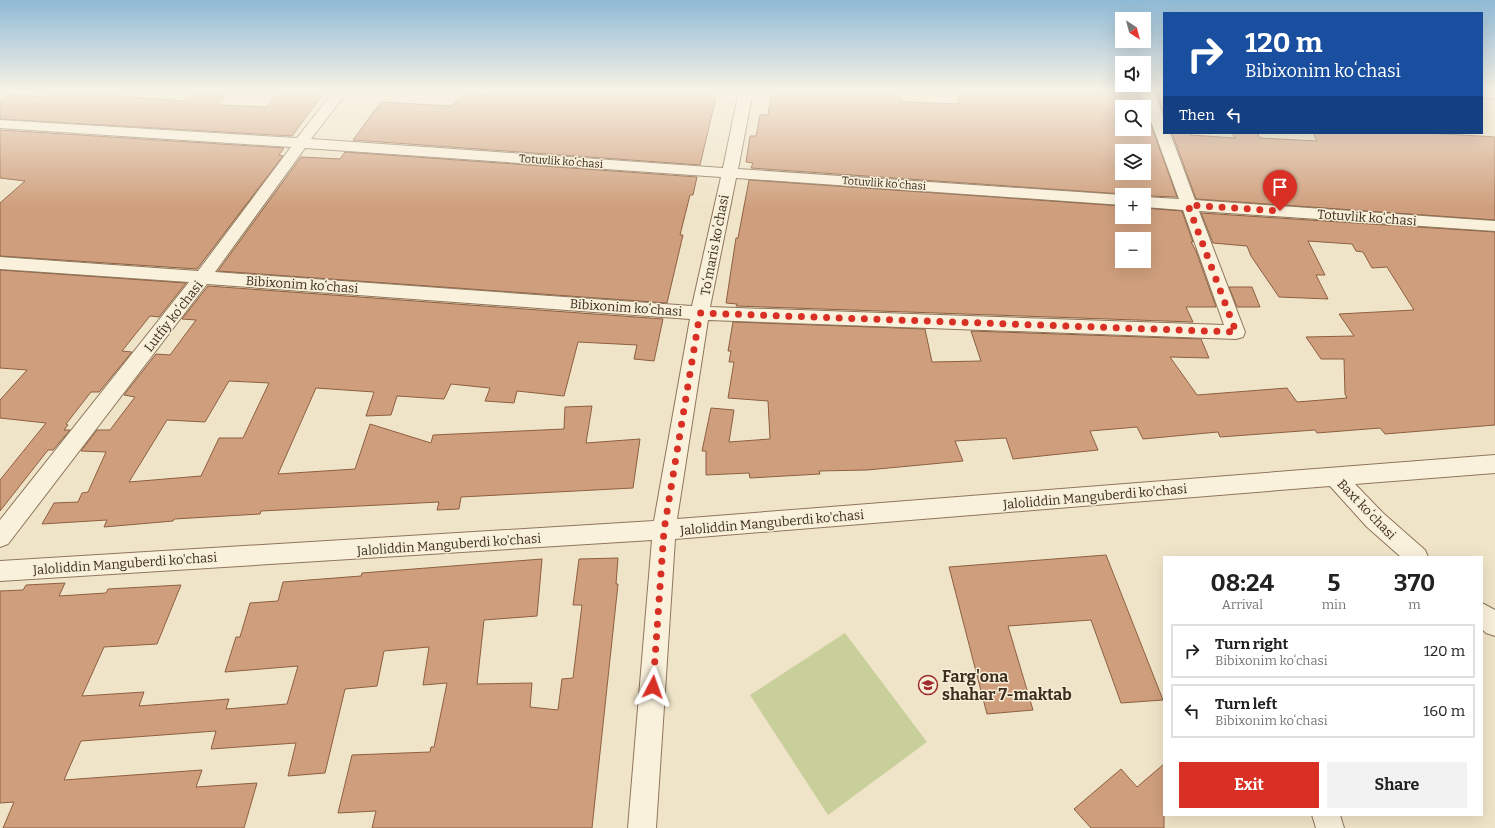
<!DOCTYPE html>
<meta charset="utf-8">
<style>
body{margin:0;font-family:Bitter,serif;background:#f2f2f2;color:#222;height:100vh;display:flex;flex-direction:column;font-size:15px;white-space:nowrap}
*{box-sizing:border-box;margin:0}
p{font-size:13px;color:#767676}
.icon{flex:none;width:22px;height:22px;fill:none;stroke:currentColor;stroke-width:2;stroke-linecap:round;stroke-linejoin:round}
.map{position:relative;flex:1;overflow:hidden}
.details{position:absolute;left:1163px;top:556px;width:320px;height:260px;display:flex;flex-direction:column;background:#fff;border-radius:0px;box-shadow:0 4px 16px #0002}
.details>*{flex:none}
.guide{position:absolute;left:1163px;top:12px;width:320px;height:122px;border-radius:0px;box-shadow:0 4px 16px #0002;background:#1a4fa0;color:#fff;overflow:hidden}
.needle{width:26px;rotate:144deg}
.fabs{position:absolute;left:1115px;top:12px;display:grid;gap:8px}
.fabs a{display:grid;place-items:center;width:36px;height:36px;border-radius:0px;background:#fff;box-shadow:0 4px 16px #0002;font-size:20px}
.pin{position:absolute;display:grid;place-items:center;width:34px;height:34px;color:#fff;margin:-41px -17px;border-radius:50% 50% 50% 0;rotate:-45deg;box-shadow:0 0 4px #0007}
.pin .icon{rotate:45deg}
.me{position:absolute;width:44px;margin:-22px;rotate:4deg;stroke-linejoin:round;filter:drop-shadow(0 0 3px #0008)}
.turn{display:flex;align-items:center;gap:14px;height:84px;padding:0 16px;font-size:18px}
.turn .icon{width:52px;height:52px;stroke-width:2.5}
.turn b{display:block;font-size:28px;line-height:34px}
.then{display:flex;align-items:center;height:38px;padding:0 16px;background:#0003;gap:8px;font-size:15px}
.eta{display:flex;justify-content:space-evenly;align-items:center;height:68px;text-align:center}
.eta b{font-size:24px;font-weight:700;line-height:28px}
.cta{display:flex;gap:8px;margin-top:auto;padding:8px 16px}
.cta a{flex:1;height:46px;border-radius:0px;background:#d93025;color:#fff;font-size:16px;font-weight:700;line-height:46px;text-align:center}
.cta a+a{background:#f2f2f2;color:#222}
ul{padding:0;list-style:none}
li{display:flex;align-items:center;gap:12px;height:54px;margin:0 8px 6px;padding:0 8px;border:2px solid #e0e0e0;border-radius:0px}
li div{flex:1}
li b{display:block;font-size:15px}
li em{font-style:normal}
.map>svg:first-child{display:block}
.green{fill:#c9cf9b}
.building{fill:#cf9f7d;stroke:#8d5f41;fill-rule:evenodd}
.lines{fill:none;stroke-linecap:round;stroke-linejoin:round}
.minor-casing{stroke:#8d765c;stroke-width:2}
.minor{fill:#faf1dc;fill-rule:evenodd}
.route{stroke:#d93025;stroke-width:7;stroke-dasharray:0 12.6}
.labels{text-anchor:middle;stroke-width:3;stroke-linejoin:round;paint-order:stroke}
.far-street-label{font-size:11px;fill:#3d2e20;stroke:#f7eed8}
.street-label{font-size:13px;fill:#3d2e20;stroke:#f7eed8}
.near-poi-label{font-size:16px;font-weight:bold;fill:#3d2e20;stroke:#f7eed8;text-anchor:start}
</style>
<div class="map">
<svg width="1495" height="828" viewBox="0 0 1495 828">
<rect width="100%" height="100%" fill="#f0e4c8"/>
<path class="green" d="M845 633 927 742 828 815 750 695Z"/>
<path class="building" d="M50 91H126L120 96 184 101 194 91H229L217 105 266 107 280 91H325L292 136 0 119V102L9 95 43 97Z
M488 91H706L717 93 700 165 353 140 381 102 451 106 466 92 487 94Z
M772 91H901V102L959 104 958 91H1139L1177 197 1124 195 1122 194 751 168 753 163 746 162 750 136H756L760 115H768ZM1122 107H1144V129H1122ZM1122 151H1144V173H1122Z
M1156 91H1164V114Z
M0 130 284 148 279 155 283 156 197 269 0 256V203L25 181 0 178Z
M1172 133H1190L1191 135 1235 138 1232 133H1257L1260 138 1317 141 1313 133H1430L1495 137V220L1196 199Z
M345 152 697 177 693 195H690L680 235H683L667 303 218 271 301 157 340 159Z
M749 180 1122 206V217H1144V208L1182 211 1193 242H1191L1196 251 1216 307H1186L1193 322 736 306 737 304 726 303 736 238H738ZM1122 239H1144V261H1122Z
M1201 213 1495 232V425L1385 434 1380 428 1317 433 1315 430 1220 437 1218 432 1143 439 1137 427 1090 431 1098 450 1013 459 1006 438 955 441 963 461 867 470 819 471 820 474 750 478 749 473 706 475V451H702L711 408 734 410 729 442 770 439 768 401 728 398 734 362H729L731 351H728L733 322 925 329 932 362 981 361 971 331 1201 339 1209 358 1170 357 1197 395 1287 388 1297 402 1347 398 1345 394 1344 359H1321L1306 337 1354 336 1339 314 1414 310 1387 267 1372 268 1363 252 1356 251 1352 244 1308 241 1325 275H1316L1328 299 1279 297 1251 256 1247 246 1213 243Z
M0 270 186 283 159 317 150 316 122 351 132 352 99 392H91L66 424 68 425 64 430H70L53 450H48L0 511V480L46 423 0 418V400L27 370 0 368Z
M208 286 663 319 654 361 634 359 637 345 578 342 564 396 517 391 514 403 485 401 490 388 451 384 444 399 397 396 391 415 366 416 374 392 316 388 278 474 355 469 370 424 431 443 433 435 564 429 565 407 592 406 586 443 640 439 633 488 461 497 459 509 437 510 439 502 261 511 260 514 174 519 173 521 104 527 107 520 42 524 54 503 78 502 82 493 88 492 106 452 81 451 97 430H110L135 397 124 395 156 354 170 355 196 320 182 319ZM229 381 269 383 243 438H219L201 476 129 482 167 420 205 422Z
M1229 287H1252L1260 307H1237Z
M1106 555 1163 700 1121 703 1091 620 1008 626 1033 710 987 714 949 567Z
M618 558 616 584H618L592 828H372L376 811 338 813 352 755 430 752 431 747H434L447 683 423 685 429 647 384 651 377 686 345 689 325 773 288 776 296 743 211 749 216 731 81 741 64 780 202 770 196 787 257 783 244 828H3L14 802 0 803V591L23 590 26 585 65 583 59 596 106 593 108 589 181 585 157 644 104 647 82 696 144 692 139 706 229 699 226 709 287 704 298 666 225 672 236 637H240L250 603 278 601 283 582 361 576 362 573 542 559 537 616 484 620 477 684 532 683 530 707 558 710 562 679 573 678 582 605H573L579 559Z
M1164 764V828H1091L1074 809 1121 769 1137 787Z"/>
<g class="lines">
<g class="minor-casing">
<path id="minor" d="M334 91H348L311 139 723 168 739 91H753L738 169 1122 195V205L736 178 710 307 1224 325 1183 210 1144 207V197L1179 199 1140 91H1154L1164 118V133H1170L1195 200 1495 221V231L1199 211 1245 332 1243 337 1236 339 708 320 677 519 1495 455V473L1355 484 1383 513 1425 550 1428 557H1401L1367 527 1330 486 675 539 656 828H628L652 540 0 581V561L654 521 690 319 207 284 8 544 0 547V520L189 282 0 269V257L198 271 291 147 0 128V120L297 138ZM305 148 721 177 692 306 215 272Z
M1482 91H1495V99L1482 98Z
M1482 603 1495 610V636L1486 633 1482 629Z
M1312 815H1340L1344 828H1316Z"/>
</g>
<use href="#minor" class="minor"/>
</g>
<linearGradient id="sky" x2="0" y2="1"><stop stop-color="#8fbad6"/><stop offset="0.44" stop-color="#f8f3e6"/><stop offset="1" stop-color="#f8f3e6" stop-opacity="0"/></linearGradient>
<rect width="1495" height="207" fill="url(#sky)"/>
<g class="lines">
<path class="route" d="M653 687 664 530 700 313 1236 332 1188 205 1280 211"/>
</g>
<defs>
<g id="school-ring" transform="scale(1)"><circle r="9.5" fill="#f7eed8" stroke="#9e2a2b" stroke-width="1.5"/><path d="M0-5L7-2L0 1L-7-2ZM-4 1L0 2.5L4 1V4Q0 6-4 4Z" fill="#9e2a2b"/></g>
</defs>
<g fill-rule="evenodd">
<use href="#school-ring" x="928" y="685"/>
</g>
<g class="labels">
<g class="far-street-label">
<text transform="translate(561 161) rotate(4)" y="4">Totuvlik koʻchasi</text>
<text transform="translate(884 183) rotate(4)" y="4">Totuvlik koʻchasi</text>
</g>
<g class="street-label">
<text transform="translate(1367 217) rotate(4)" y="5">Totuvlik koʻchasi</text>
<text transform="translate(714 245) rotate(-79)" y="5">Toʻmaris koʻchasi</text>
<text transform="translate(302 284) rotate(4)" y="5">Bibixonim koʻchasi</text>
<text transform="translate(626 307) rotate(4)" y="5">Bibixonim koʻchasi</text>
<text transform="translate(173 316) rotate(-52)" y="5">Lutfiy koʻchasi</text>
<text transform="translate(1095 496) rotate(-5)" y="5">Jaloliddin Manguberdi ko'chasi</text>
<text transform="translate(1367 509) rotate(46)" y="5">Baxt koʻchasi</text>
<text transform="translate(772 522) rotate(-5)" y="5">Jaloliddin Manguberdi ko'chasi</text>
<text transform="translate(449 544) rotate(-4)" y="5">Jaloliddin Manguberdi ko'chasi</text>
<text transform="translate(125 563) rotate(-4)" y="5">Jaloliddin Manguberdi ko'chasi</text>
</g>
<g class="near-poi-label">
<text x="942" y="682">Farg'ona<tspan x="942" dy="18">shahar 7-maktab</tspan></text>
</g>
</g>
</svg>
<div class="fabs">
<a><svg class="needle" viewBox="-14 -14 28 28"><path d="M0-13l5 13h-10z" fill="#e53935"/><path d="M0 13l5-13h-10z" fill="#767676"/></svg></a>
<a><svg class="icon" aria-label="sound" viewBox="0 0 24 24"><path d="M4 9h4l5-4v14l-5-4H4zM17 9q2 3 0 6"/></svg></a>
<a><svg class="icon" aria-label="search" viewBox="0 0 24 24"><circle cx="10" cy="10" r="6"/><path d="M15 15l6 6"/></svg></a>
<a><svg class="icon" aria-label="layers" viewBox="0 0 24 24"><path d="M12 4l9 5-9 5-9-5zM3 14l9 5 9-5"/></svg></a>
<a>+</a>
<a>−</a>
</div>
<div class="pin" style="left:1280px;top:211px;background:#d93025"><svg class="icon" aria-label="arrive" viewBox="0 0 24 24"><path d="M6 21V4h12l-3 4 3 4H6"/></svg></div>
<svg class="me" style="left:653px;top:687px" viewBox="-20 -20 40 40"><path d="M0-17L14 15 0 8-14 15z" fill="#d93025" stroke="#fff" stroke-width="4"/></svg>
<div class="guide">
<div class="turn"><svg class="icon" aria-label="right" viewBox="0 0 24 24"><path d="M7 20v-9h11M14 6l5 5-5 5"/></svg><div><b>120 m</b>Bibixonim koʻchasi</div></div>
<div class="then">Then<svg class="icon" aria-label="left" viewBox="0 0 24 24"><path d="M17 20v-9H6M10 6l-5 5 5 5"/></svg></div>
</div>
<section class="details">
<div class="eta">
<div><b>08:24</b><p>Arrival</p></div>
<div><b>5</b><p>min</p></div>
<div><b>370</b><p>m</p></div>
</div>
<ul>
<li><svg class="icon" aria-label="right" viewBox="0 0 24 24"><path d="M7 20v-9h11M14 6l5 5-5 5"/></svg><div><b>Turn right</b><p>Bibixonim koʻchasi</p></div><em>120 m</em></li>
<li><svg class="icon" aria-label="left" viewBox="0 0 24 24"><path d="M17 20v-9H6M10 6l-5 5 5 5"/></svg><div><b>Turn left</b><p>Bibixonim koʻchasi</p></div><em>160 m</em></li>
</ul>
<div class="cta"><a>Exit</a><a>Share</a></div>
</section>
</div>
